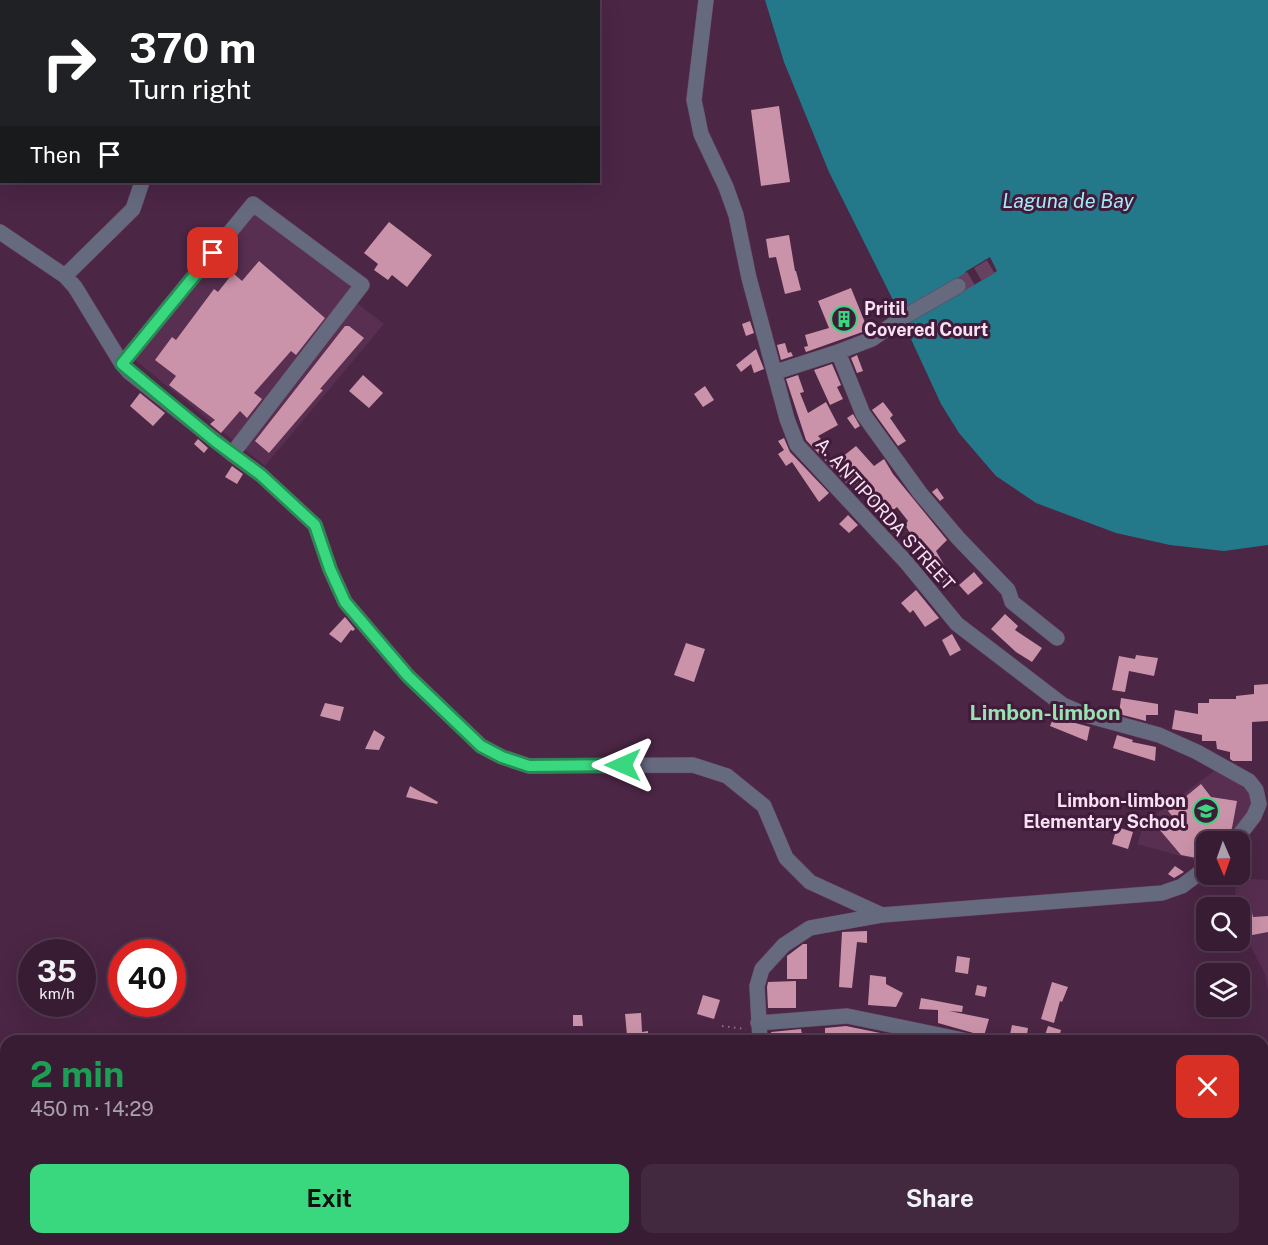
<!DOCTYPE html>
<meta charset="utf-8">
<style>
body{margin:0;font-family:"Public Sans",sans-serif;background:#432940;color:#f1f3f6;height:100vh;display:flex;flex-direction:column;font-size:22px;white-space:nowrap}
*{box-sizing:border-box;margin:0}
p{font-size:20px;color:#aba1ac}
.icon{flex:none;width:33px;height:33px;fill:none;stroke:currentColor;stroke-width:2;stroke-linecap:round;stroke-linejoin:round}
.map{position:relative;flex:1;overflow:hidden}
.panel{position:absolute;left:0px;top:1035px;width:1269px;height:210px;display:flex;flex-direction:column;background:#381c34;border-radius:18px 18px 0 0;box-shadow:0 6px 24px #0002,0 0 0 2px #523a4f}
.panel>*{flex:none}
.hud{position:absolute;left:0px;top:0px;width:600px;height:183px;box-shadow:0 6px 24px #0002,0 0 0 2px #523a4f;background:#202124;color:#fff;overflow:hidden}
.needle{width:39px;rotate:178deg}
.controls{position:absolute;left:1196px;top:831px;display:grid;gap:12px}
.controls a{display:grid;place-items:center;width:54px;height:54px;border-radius:12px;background:#381c34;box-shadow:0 6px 24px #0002,0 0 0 2px #523a4f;font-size:30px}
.speed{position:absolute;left:18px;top:939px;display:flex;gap:12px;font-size:30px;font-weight:700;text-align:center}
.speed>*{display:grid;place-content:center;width:78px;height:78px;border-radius:50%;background:#381c34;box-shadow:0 6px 24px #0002,0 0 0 2px #523a4f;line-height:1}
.speed small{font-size:15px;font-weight:400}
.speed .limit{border:9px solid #d22;background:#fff;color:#111}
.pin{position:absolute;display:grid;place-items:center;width:51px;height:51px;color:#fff;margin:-26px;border-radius:12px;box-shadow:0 3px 9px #0006}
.me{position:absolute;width:66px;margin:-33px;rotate:270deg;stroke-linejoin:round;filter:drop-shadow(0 0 4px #0008)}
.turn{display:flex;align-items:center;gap:21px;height:126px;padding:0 30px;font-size:27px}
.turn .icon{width:78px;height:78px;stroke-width:2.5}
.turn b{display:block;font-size:42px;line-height:51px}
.then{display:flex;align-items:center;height:57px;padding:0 30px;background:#0003;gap:12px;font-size:22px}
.round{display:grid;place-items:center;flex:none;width:63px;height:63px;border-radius:12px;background:#432940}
.overview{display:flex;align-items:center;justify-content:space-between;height:102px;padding:0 30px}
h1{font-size:36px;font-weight:700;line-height:45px;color:#1e9e55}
.cta{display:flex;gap:12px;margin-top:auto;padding:12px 30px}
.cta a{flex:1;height:69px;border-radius:12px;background:#39d87f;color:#111;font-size:24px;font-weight:700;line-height:69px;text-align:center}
.cta a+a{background:#432940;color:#f1f3f6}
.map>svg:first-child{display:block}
.built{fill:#582e51}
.water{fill:#23798a}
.pier{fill:#4b2645}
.building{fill:#cb93a9}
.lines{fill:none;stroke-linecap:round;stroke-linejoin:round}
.minor-tunnel{stroke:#65425f;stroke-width:15;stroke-dasharray:15 8;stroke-linecap:butt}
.minor-casing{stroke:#674461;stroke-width:16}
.path{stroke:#90708a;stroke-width:2;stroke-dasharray:1.5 4.5;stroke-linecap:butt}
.minor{stroke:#656a7f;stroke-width:15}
.route-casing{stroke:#258c53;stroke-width:15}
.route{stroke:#39d87f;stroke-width:10}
.labels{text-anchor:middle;stroke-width:6;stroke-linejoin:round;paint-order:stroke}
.poi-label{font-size:18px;font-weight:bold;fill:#f9e0f3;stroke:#401b3a;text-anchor:start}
.street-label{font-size:18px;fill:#f9e0f3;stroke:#401b3a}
.water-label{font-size:20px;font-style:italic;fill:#a7e7f6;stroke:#401b3a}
.quarter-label{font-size:21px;font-weight:bold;fill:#9ae2b1;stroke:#401b3a}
</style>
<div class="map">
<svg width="1268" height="1245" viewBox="0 0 1268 1245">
<rect width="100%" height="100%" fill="#4b2645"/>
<path class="built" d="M255 214 353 287 349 297 384 324 265 466 134 359Z
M1217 769 1248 791 1254 805 1227 841 1206 842V863L1137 844 1145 822Z
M1237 878 1268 880V991L1265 974 1250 945 1242 938 1239 929V908H1233Z"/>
<path class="water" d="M765 0H1268V545L1224 551 1170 545 1116 533 1036 503 996 476 959 433 941 404 892 298 829 172 784 62Z"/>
<path class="pier" d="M990 257 997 271 974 285 971 281 901 322 898 317 967 276 965 272Z"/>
<path class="building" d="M779 106 790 182 761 186 751 110Z
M389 222 432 255 407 287 392 275 388 280 374 270 378 264 364 253Z
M789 235 795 271H796L801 290 785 294 776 257 769 258 766 239Z
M259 261 325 318 296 355 291 351 254 393 262 399 247 418 240 411 221 433 210 424 215 420 169 385 176 376 155 360 172 337 176 340 214 289 218 292 233 273 242 281Z
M851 288 868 330 806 352 804 347 808 346 805 335 829 328 818 301Z
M750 321 754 333 746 336 742 324Z
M345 326H349L364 338 320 389 323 390 269 453 255 441Z
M785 343 788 353 791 352 793 356 781 360 777 345Z
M756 349 764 369 754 373 751 364 741 372 736 365Z
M857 355 863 371 857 373 851 358Z
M832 364 841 385 837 387 843 399 830 405 814 370Z
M363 375 383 393 369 408 349 391Z
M798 375 804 392 800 393 808 413 826 402 838 425 818 436 821 439 814 443 832 465 856 446 874 466 884 459 893 474 947 540 936 551 954 582 945 588 905 525 908 521 897 507 886 516 871 499 870 501 863 493 860 495 850 484 849 486 806 440 786 379Z
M705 386 714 400 703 407 694 394Z
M140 393 165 413 153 426 130 406Z
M883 402 893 415 890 418 906 441 898 446 872 410Z
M853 414 860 426 855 429 847 418Z
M784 438 790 452 829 493 819 502 792 462 786 466 778 454 784 450 778 441Z
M198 439 208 448 204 453 194 444Z
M232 466 243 474 237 484 225 477Z
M937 488 944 498 940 501 932 492Z
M848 515 858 525 849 533 839 524Z
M974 572 983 583 968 595 959 585Z
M916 590 939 618 925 627 913 610 910 613 901 603Z
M1005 614 1018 626 1015 630 1042 648 1032 662 1016 652 991 629Z
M345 617 355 629 353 631 351 630 341 643 329 634Z
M952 634 961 650 950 656 942 640Z
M686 643 705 649 694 682 674 675Z
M1136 655 1158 658 1154 676 1129 671 1125 692 1112 690 1119 656 1135 659Z
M1268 684V721L1252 722V761H1233L1230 759V752L1217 749 1216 741H1202V735L1172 729 1175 710 1198 714V703H1209V699H1236V696L1254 694V685Z
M1121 698 1158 704V715H1146V721L1119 714Z
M325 703 344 707 340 721 320 716Z
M1056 712 1064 716V720L1090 727 1087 741 1050 726Z
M374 730 385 737 379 750 365 749Z
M1117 735 1133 740 1132 742 1156 747 1155 761 1113 748Z
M1201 784 1211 797 1237 801 1232 828 1224 842H1206V858L1202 859 1181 855 1159 829 1173 817 1168 811Z
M410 786 438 802 437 804 406 797Z
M1117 827 1133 832 1128 849 1112 844Z
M1175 866 1184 872 1174 878 1168 874Z
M1251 908 1253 917 1268 916V932L1242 937 1239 911Z
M867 931V943L857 942 852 988 839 987 842 932Z
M803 944H807V979H787V956Z
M957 956 970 958 968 974 955 972Z
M870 975 886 977V984L903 993 896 1007 868 1005Z
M796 981V1008H768L767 987 768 982Z
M1052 982 1068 987 1062 1002 1060 1001 1054 1023 1041 1019Z
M977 985 987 987 985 997 975 995Z
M703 995 720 1000 714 1019 697 1014Z
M921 998 963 1006 962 1012 949 1011 989 1019 984 1036 938 1023V1010L919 1009Z
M641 1013 642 1032 648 1031V1041H638V1035H627L625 1014Z
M573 1015H582L583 1026H573Z
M1012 1025 1028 1028 1026 1041 1009 1039Z
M846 1026 900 1037V1041H861V1037H825V1028Z
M1048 1026 1061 1030 1058 1041H1043Z
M801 1029 803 1039 773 1041 771 1032Z"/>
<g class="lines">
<path class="minor-tunnel" d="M958 286 992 266"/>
<g class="minor-casing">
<path id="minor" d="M192 0 194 2
M706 0 694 100 701 134 726 187 736 215 749 278 787 419 797 445 906 562 957 624 1063 705 1086 715 1159 735 1197 752 1249 781 1256 790 1259 804 1254 816 1234 842
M247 2 248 0
M309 2 311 0
M0 232 65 276 75 287 122 364 129 372 232 454 261 475 315 525 330 569 345 602 408 676 481 746 502 757 529 766 693 765 727 776 764 806 786 858 810 882 882 915
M65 276 133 209 142 182
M838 352 863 414 920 493 958 538 1008 590 1012 602 1057 638
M122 364 253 204 362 285 232 454
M776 372 838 352 872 339 902 318 958 286
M758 1023 847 1016 968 1041
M760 1041 757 986 762 969 784 945 810 928 882 915 1162 893 1182 886 1206 868
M1263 1109 1268 1111
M777 1239 778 1245
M350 1245 353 1239
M1047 1245V1239
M1092 1245V1239
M1137 1245 1138 1239"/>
</g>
<path class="path" d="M722 1026 746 1029"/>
<use href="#minor" class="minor"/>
</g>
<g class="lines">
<g class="route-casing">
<path id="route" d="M213 253 122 364 215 441 261 475 315 525 330 569 345 602 408 676 481 746 502 757 529 766 623 765"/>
</g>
<use href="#route" class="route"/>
</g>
<defs>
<g id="building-ring" transform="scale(1.35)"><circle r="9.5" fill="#401b3a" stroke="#39d87f" stroke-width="1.5"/><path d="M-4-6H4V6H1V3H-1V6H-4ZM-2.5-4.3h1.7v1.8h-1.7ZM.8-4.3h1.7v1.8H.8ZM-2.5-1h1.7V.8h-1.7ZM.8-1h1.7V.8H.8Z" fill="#39d87f"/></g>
<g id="school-ring" transform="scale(1.35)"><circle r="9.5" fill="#401b3a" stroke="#39d87f" stroke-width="1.5"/><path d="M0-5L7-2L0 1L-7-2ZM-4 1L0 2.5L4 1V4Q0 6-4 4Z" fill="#39d87f"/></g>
</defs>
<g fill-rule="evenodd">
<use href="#building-ring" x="844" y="319"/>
<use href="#school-ring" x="1206" y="811"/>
</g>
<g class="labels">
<g class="poi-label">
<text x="864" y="315">Pritil<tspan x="864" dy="21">Covered Court</tspan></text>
<text x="1186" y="807" text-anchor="end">Limbon-limbon<tspan x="1186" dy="21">Elementary School</tspan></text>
</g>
<g class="street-label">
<text transform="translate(885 514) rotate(48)" y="6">A. ANTIPORDA STREET</text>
</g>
<g class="water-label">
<text x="1068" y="208">Laguna de Bay</text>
</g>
<g class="quarter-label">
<text x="1045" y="720">Limbon-limbon</text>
</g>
</g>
</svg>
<div class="controls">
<a><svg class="needle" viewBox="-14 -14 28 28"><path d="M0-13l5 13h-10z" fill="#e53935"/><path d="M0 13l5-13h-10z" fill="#aba1ac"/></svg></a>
<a><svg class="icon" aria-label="search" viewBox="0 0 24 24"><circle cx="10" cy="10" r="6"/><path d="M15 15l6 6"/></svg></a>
<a><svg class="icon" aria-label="layers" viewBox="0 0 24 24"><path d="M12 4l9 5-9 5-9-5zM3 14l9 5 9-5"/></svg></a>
</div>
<div class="speed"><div>35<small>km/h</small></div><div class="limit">40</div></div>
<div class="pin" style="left:213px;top:253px;background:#d93025"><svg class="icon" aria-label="arrive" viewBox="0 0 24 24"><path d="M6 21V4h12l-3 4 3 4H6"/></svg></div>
<svg class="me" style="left:623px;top:765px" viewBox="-20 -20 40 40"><path d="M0-17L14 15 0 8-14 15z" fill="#39d87f" stroke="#fff" stroke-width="4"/></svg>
<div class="hud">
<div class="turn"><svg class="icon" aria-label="right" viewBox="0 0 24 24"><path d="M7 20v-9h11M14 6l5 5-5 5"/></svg><div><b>370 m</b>Turn right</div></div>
<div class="then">Then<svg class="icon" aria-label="arrive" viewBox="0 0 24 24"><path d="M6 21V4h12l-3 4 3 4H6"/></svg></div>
</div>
<section class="panel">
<div class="overview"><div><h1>2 min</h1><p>450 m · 14:29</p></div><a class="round" style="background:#d93025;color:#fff"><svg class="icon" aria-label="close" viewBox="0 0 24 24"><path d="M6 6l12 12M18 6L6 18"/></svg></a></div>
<div class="cta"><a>Exit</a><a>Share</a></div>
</section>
</div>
